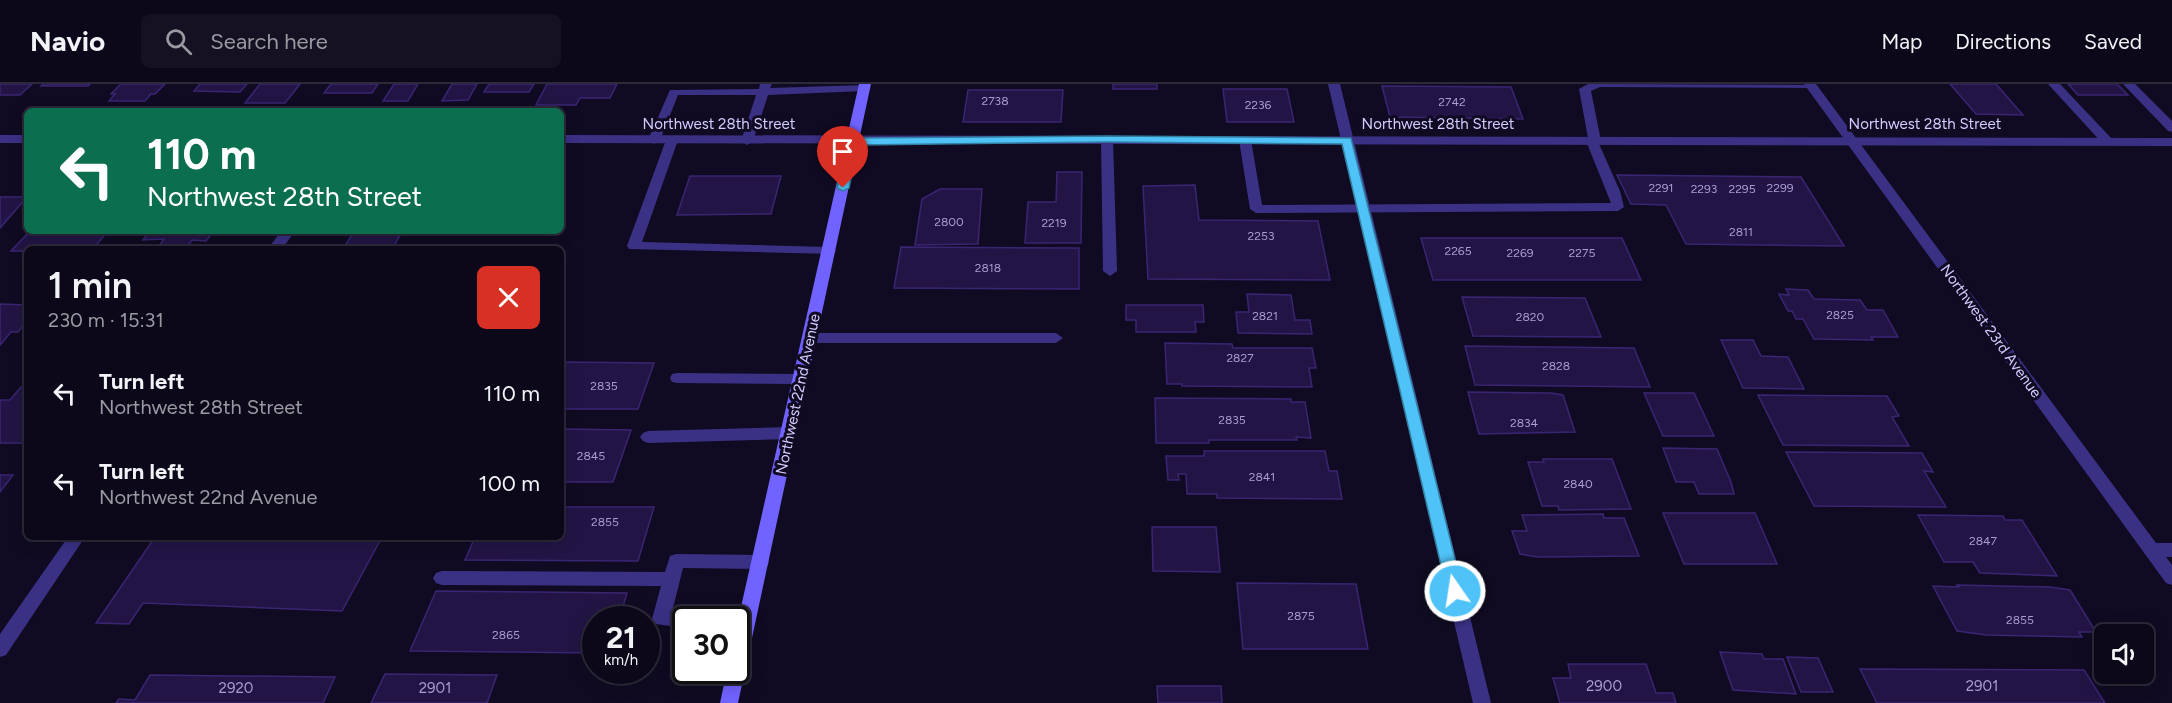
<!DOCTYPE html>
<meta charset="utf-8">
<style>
body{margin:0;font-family:Figtree,sans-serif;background:#151123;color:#f1f3f6;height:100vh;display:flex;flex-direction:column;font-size:22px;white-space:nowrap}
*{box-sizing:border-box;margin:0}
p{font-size:20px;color:#9a9aa2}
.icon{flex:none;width:33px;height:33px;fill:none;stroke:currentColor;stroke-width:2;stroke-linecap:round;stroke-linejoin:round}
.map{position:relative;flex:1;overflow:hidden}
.sheet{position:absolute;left:24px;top:162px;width:540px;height:294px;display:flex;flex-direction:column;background:#0c081a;border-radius:9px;box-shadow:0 3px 15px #0003,0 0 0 2px #2c2939}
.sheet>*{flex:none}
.guide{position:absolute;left:24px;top:24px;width:540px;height:126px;border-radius:9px;box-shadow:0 3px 15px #0003,0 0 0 2px #2c2939;background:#0b6e4f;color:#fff;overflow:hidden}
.controls{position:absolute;left:2094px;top:540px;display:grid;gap:12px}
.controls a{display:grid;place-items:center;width:60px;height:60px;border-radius:9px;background:#0c081a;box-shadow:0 3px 15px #0003,0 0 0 2px #2c2939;font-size:30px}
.speed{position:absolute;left:582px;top:522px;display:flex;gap:12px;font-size:30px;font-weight:700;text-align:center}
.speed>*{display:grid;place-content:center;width:78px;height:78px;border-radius:50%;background:#0c081a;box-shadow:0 3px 15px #0003,0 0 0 2px #2c2939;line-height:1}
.speed small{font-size:15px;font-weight:400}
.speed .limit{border:3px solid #111;border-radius:9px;background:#fff;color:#111}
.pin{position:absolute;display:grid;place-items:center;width:51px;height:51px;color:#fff;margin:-62px -26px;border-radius:50% 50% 50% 0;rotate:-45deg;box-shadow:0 0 6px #0007}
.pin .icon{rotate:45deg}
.me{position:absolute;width:66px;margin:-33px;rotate:347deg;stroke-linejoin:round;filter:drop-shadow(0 0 4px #0008)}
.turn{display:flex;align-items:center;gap:21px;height:126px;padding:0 24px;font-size:27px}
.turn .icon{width:78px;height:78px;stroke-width:2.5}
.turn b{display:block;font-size:42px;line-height:51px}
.round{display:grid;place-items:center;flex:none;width:63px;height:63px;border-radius:9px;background:#151123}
.overview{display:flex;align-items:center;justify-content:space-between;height:102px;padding:0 24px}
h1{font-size:36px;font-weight:600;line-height:45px}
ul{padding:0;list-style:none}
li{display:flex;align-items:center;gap:18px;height:90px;padding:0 24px}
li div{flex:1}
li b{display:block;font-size:22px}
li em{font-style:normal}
header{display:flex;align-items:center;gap:36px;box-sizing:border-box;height:84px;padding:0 30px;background:#0c081a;border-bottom:2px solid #2c2939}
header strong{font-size:28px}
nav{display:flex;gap:33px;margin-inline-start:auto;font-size:21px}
.search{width:420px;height:54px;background:#151123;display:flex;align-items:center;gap:15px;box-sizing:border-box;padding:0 21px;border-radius:9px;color:#9a9aa2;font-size:22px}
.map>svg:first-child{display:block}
.building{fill:#221545;stroke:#3a2573;stroke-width:1.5}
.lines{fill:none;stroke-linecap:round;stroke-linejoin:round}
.service{fill:#3a3185;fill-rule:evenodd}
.minor{fill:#3a3185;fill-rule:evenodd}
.tertiary{fill:#3a3185;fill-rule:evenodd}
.secondary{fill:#7163ff;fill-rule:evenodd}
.route{fill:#4fc3f7;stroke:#337fa1;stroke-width:1.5}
.labels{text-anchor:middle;stroke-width:6;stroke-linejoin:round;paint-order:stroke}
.number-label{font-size:12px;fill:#a89ed0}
.street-label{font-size:15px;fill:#d5ccff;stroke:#100b22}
.near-number-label{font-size:15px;fill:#a89ed0}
</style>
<header>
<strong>Navio</strong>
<div class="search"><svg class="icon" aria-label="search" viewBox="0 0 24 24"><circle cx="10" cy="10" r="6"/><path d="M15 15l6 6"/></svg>Search here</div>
<nav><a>Map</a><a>Directions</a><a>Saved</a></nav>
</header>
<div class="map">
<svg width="2172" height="619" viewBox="0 0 2172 619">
<rect width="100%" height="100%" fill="#100b22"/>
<path class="building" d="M0 0H32L20 11H0Z
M43 0H90L88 2H41Z
M121 0H165L155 10H151L145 17H109L115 10H111Z
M200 0H247L240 8 194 7Z
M260 0H300L285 19H245Z
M331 0H378L372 9H324Z
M394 0H418L408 17H383Z
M452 0H477L468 16 442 17Z
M489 0H534L529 8H484Z
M547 0H617L610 14H580L576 21H536Z
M1113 0H1157V5H1113Z
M1950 0H1996L2023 31 1976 30Z
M2068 0H2117L2128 11H2078Z
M1382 2 1511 3 1523 35 1390 33Z
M1223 5H1287L1294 38H1227Z
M968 6H1063L1061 38H963Z
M1057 88H1082L1081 159H1025L1028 118H1056Z
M1617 91 1801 93 1844 162 1686 160 1666 121 1631 120Z
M690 92H781L771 130 677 131Z
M1195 101 1199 136 1318 137 1330 196 1148 195 1143 102Z
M940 105H982L978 160 915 161 922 115Z
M0 113H27L0 144Z
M108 147 93 165H27V167H11L29 148Z
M150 147H214L206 157 192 156 186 164H158L164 155 143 156Z
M354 147 402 148 392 165H343Z
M1421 154H1622L1641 196H1433Z
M901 163 1079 164V205L894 204Z
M1786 205 1808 206 1814 215 1860 216 1867 226H1883L1898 253H1871L1873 256 1814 255 1803 235H1796L1792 227H1788L1779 210 1789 211Z
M1247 210 1291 211 1295 236H1310L1312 250 1238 249 1236 228H1249Z
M1462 213 1585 214 1601 253 1473 252Z
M0 220 27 221V237L18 248H11L0 261Z
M1126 221H1203L1204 238H1195L1196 248H1136V236H1126Z
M1721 256H1753L1761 272 1788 273 1804 305 1743 304Z
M1165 259 1232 260 1233 264H1312L1316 284H1309L1312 303 1182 302V300H1167Z
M1465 262 1634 264 1650 303 1475 301Z
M561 278 654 279 638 325H561Z
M21 303H27V359H0V316H10Z
M1468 308 1551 309 1563 311 1575 348 1479 350Z
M1644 309H1694L1714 352H1663Z
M1758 311 1887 312 1899 332 1892 333 1909 362 1783 361Z
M1155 314 1291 315V318H1305L1311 354 1296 353 1297 356H1209V359H1156Z
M561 345 631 346 613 398H561Z
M1663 364 1717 365 1731 398 1734 410H1699L1694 398H1676Z
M1204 367H1325L1329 387H1337L1342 415 1217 414V410H1187L1186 390H1178L1179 396H1168L1166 372H1204Z
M1786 368 1922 369 1933 388 1924 387 1946 423 1814 422Z
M1543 375H1612L1631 425 1559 426 1558 422H1542L1528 378H1544Z
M0 391H13L0 408Z
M561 423H654L638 477 465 476 475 453H561Z
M1663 429H1755L1777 480H1684Z
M1603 430 1604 434H1624L1639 472 1537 473 1520 470 1512 447H1527L1522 431Z
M1918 431 2003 432 2005 436H2022L2057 492 1980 489 1973 478H1944Z
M1152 443H1216L1220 488 1153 487Z
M155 453H382L342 527 143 519 129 540 96 539Z
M1237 499 1356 500 1368 565H1243Z
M1957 501 2050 503 2070 506 2096 548H2079L2082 553 1986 551 1957 547 1933 502 1959 503Z
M436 507 627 509 619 536H596V569L410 567Z
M1720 568 1762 570 1764 575H1783L1796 610 1733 606Z
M1787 573 1818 574 1833 608H1801Z
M1568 580H1646L1656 609H1673L1676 619H1560L1553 594H1571Z
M1860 585 2084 586 2105 619H1877Z
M385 590 497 591 487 619H371Z
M150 591 335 593 323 619H116L119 615 135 616Z
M1157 602H1221L1222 619H1158Z"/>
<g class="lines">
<path class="service" d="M760 0H772L770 4 865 1 871 4 865 7 768 11 753 57 747 61 741 57 756 11H678L660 56 654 60 648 56 670 6 759 5Z
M1588 0 1817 1 1811 4 1600 3 1591 7 1601 57 1599 60 1620 107 1624 123 1618 127 1256 129 1250 125 1239 56 1245 52 1251 56 1262 121 1611 119 1586 57 1588 54 1579 5Z
M2048 0H2060L2112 55V61H2104Z
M2123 0H2135L2172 37V48L2168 47Z
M1107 51 1113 55 1117 187 1110 192 1103 187 1101 55Z
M672 52 678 56 642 158 829 163 836 167 834 170 629 165 627 162 666 56Z
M810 249H1056L1063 254 1056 259H810L803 254Z
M677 289 801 290 806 291 808 295 806 299 801 300 677 299 672 298 670 294 672 290Z
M789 343 794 345 797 349 794 353 789 355 648 359 643 357 640 353 643 349 648 347Z
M676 470 761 471 767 473 769 478 767 483 761 485 683 484 672 528 692 531 695 536H686V544L655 540 652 535 661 502 442 501 436 499 433 494 436 489 442 487 665 488 670 472Z"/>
<path class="minor" d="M1328 0H1340L1491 619H1473Z
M1804 0H1816L2156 459H2172V473H2166L2172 481V501L2166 499Z
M281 147H295L282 165H268Z
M68 453H85L6 571 0 573V550Z"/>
<path class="tertiary" d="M0 51H27V59H0Z
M561 51 2172 54V62L561 59Z"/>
<path class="secondary" d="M859 0H871L738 619H720L727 586H736V545Z"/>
</g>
<path class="route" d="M1107 52 1351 54 1463 507 1460 512 1455 514 1449 512 1447 507 1342 60 1107 58 858 61 849 104 843 107 837 104 848 57 853 54Z"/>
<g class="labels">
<g class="number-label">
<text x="995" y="21">2738</text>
<text x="1452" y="22">2742</text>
<text x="1258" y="25">2236</text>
<text x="1661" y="108">2291</text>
<text x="1780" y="108">2299</text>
<text x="1704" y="109">2293</text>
<text x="1742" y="109">2295</text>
<text x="949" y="142">2800</text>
<text x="1054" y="143">2219</text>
<text x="1741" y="152">2811</text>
<text x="1261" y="156">2253</text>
<text x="1458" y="171">2265</text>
<text x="1520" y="173">2269</text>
<text x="1582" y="173">2275</text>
<text x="988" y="188">2818</text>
<text x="1840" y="235">2825</text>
<text x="1265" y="236">2821</text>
<text x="1530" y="237">2820</text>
<text x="1240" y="278">2827</text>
<text x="1556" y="286">2828</text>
<text x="604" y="306">2835</text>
<text x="1232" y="340">2835</text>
<text x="1524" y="343">2834</text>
<text x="591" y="376">2845</text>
<text x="1262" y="397">2841</text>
<text x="1578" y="404">2840</text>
<text x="605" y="442">2855</text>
<text x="1983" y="461">2847</text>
<text x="1301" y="536">2875</text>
<text x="2020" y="540">2855</text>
<text x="506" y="555">2865</text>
</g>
<g class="street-label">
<text x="719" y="45">Northwest 28th Street</text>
<text x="1438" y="45">Northwest 28th Street</text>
<text x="1925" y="45">Northwest 28th Street</text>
<text transform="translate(1991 247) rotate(54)" y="5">Northwest 23rd Avenue</text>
<text transform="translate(798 310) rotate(-78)" y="5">Northwest 22nd Avenue</text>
</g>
<g class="near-number-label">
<text x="1604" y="607">2900</text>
<text x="1982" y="607">2901</text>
<text x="236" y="609">2920</text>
<text x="435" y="609">2901</text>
</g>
</g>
</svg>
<div class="controls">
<a><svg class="icon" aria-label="sound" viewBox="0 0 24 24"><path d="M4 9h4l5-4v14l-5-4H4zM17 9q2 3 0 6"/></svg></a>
</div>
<div class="speed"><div>21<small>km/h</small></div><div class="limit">30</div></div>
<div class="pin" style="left:843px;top:104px;background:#d93025"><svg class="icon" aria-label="arrive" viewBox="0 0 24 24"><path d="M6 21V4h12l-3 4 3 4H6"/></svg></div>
<svg class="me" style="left:1455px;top:507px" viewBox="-20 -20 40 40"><circle r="17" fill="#4fc3f7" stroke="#fff" stroke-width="3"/><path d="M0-11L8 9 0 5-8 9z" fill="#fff"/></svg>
<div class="guide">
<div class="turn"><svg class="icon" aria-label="left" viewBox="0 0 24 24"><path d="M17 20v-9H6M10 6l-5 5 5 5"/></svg><div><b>110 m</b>Northwest 28th Street</div></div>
</div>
<section class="sheet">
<div class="overview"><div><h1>1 min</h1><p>230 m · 15:31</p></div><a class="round" style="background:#d93025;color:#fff"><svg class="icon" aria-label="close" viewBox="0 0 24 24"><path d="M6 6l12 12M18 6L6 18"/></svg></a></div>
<ul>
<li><svg class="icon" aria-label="left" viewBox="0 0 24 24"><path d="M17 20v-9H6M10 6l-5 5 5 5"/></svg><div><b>Turn left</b><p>Northwest 28th Street</p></div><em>110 m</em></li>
<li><svg class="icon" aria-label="left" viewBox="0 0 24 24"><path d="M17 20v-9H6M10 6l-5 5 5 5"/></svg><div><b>Turn left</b><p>Northwest 22nd Avenue</p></div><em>100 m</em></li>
</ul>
</section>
</div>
